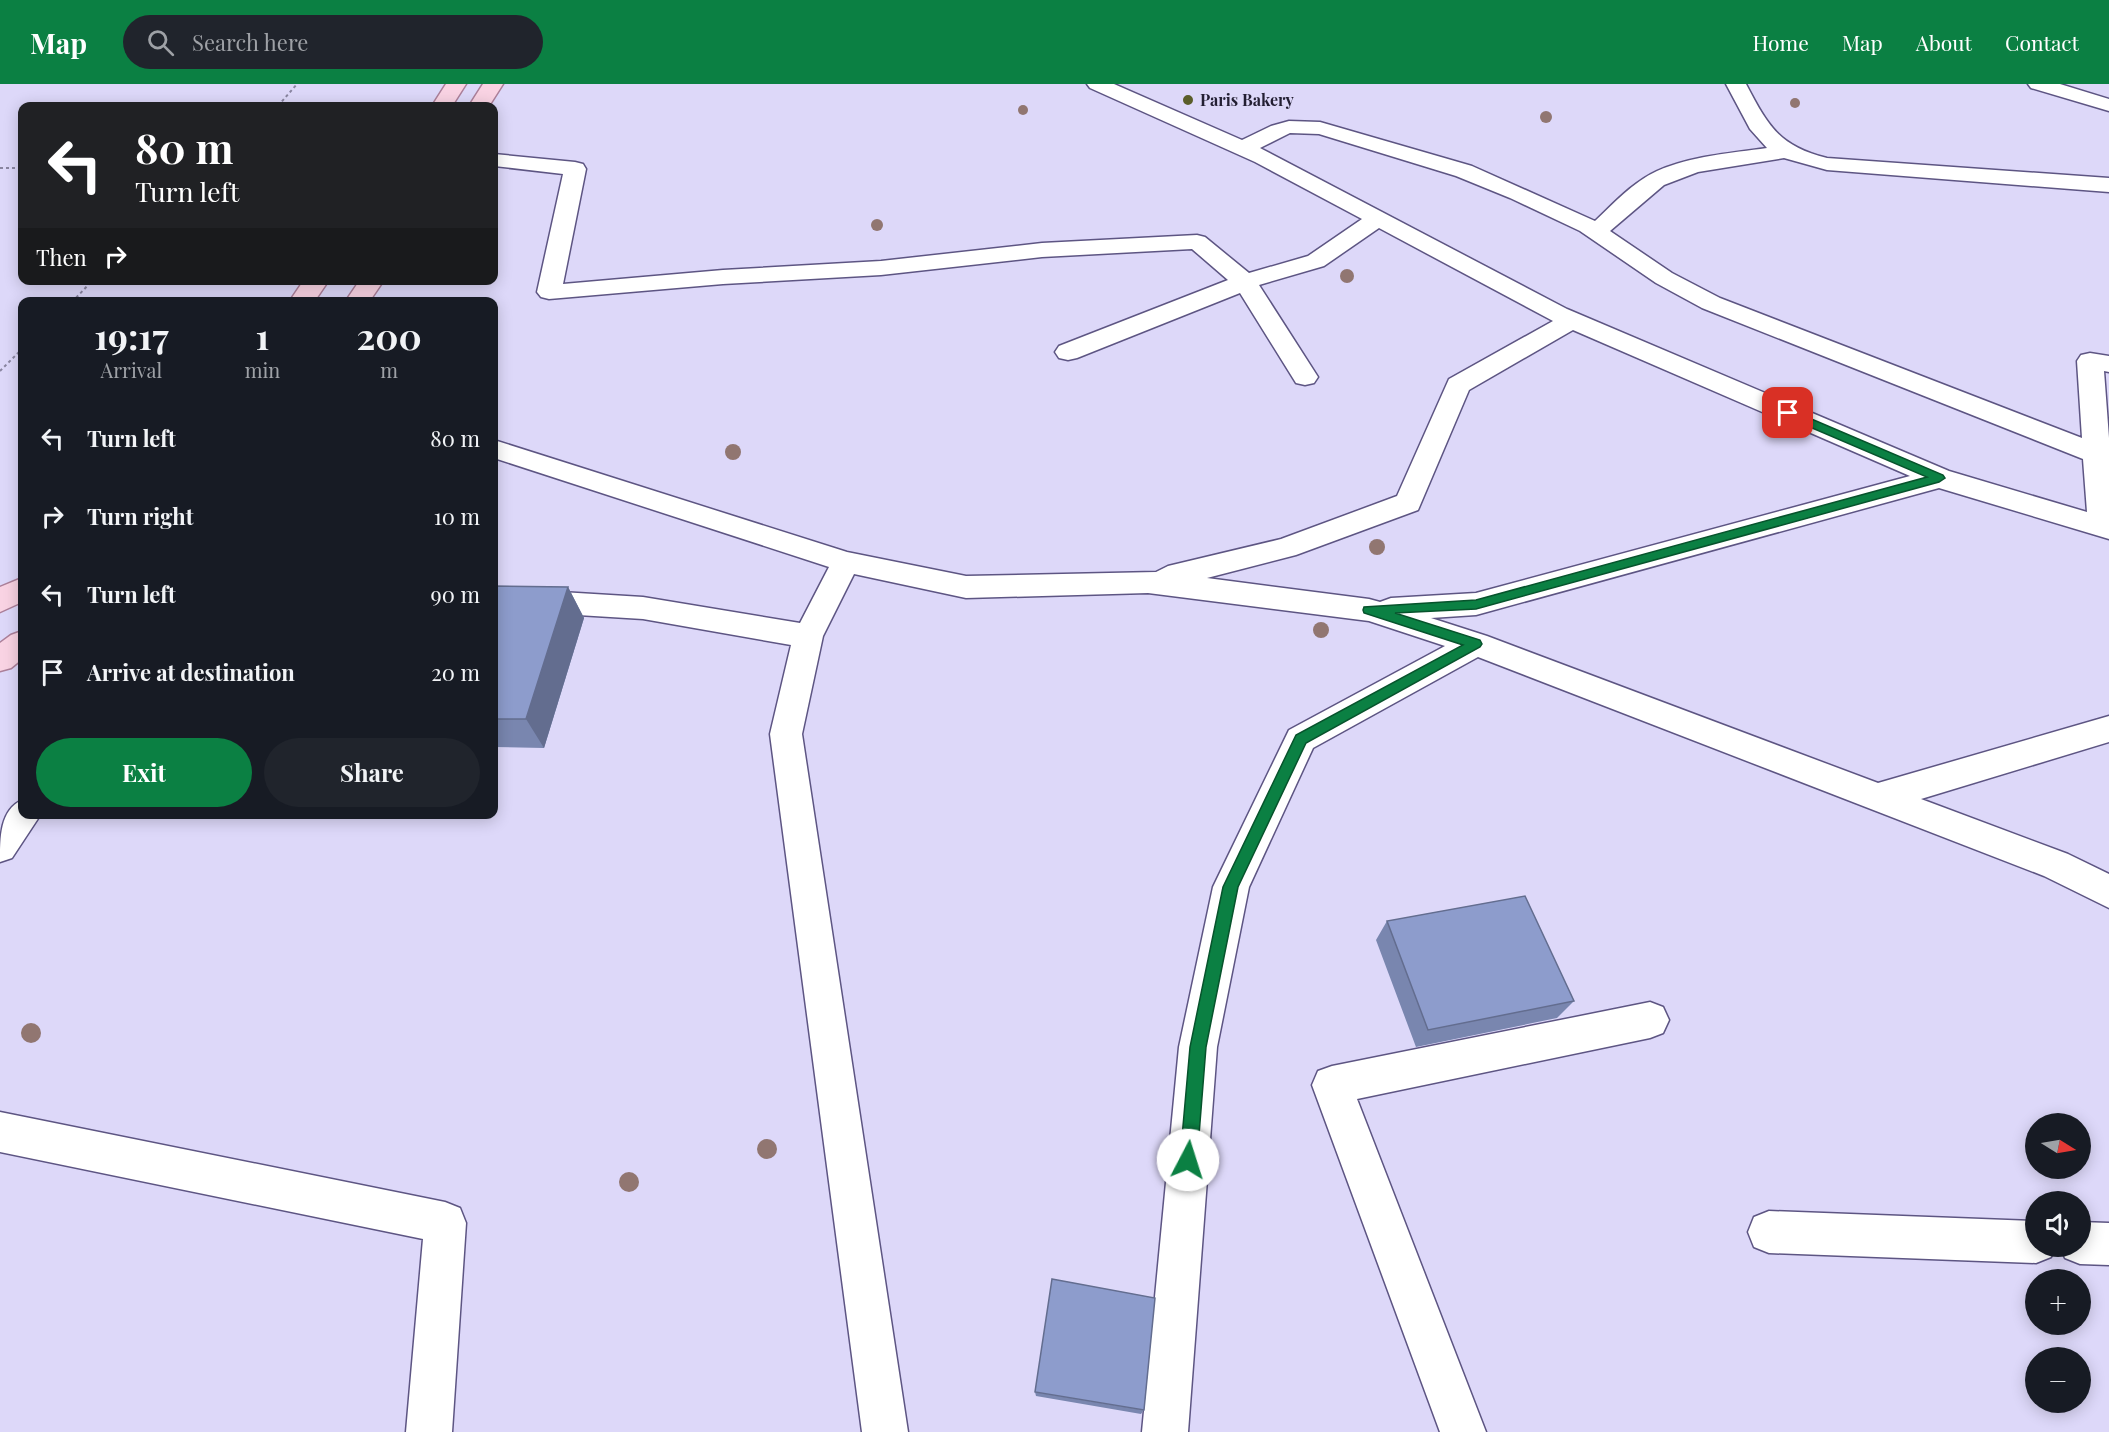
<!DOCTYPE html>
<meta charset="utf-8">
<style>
body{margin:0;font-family:"Playfair Display",serif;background:#20242c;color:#f1f3f6;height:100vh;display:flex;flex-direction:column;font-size:22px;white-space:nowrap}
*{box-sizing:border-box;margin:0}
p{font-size:20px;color:#9ea1a6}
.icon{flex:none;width:33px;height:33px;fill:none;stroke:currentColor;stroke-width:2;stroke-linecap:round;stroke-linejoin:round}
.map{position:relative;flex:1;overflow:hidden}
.sheet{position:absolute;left:18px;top:213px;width:480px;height:522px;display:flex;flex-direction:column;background:#171b24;border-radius:12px;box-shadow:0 3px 15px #0003}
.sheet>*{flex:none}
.guide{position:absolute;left:18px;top:18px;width:480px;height:183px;border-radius:12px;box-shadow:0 3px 15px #0003;background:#202124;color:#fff;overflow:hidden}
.needle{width:39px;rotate:101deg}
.tools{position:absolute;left:2025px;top:1029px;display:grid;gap:12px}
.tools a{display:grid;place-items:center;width:66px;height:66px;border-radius:50%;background:#171b24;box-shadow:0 3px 15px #0003;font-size:30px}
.pin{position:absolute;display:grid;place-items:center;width:51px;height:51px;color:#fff;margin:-26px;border-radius:12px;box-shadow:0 3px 9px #0006}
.me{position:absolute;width:66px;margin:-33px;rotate:5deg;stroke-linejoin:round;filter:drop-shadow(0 0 4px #0008)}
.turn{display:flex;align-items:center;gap:21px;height:126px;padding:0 18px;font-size:27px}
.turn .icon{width:78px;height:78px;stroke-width:2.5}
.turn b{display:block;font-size:42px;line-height:51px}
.then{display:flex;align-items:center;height:57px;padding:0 18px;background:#0003;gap:12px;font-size:22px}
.eta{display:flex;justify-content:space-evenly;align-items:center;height:102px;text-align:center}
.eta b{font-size:36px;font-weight:700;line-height:42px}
.action{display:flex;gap:12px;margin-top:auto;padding:12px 18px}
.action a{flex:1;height:69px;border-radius:36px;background:#0b8043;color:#fff;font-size:24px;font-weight:700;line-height:69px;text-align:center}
.action a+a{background:#20242c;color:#f1f3f6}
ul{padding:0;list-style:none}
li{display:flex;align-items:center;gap:18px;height:78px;padding:0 18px}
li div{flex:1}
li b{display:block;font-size:22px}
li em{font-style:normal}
header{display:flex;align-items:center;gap:36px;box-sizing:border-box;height:84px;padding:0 30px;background:#0b8043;color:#fff}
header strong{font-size:28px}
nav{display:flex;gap:33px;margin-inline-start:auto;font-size:21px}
.search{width:420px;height:54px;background:#20242c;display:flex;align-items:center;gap:15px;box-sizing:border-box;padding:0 21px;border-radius:33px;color:#9ea1a6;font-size:22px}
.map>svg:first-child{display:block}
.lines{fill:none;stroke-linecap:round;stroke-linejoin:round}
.minor-casing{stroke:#5d5583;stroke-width:3}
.major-casing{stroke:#ac809a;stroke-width:3}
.path{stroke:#8985a0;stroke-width:2;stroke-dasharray:3 3;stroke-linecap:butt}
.minor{fill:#fff;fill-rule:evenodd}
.major{fill:#f9d3e3;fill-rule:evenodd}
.tree{fill:#917671}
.wall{fill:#7986af}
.shaded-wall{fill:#636d8f}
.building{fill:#8d9ccc;stroke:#636d8f;stroke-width:1.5}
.route{fill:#0b8043;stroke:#07532c;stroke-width:1.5}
.poi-dot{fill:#5a5d2a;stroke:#ddd8f9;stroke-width:2}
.labels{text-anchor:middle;stroke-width:4.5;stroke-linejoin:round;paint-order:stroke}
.far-poi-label{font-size:16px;font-weight:bold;fill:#231f33;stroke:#ddd8f9;text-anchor:start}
</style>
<header>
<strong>Map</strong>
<div class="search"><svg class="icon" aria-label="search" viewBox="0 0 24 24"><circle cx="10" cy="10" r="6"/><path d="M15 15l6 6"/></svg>Search here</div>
<nav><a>Home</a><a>Map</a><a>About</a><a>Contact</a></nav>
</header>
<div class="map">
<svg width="2109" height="1348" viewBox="0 0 2109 1348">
<rect width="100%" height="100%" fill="#ddd8f9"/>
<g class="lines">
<g class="minor-casing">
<path id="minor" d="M1087 0H1114L1242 56 1271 42 1289 37 1320 38 1472 82 1595 137C1614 119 1633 98 1657 87 1691 72 1731 69 1767 64L1750 45 1726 0H1746C1768 42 1779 62 1827 74L2109 94V108L1827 86 1784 74 1698 88 1664 101 1610 147 1672 189 1720 214 2082 354 2077 277 2081 271 2090 269 2109 272V288L2104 287 2109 354V455L1939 404 1476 531 1431 534 1487 552 1878 699 2109 632V658L1921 715 2068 770 2109 790V824L2044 792 1478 573 1313 664 1249 803 1217 963 1188 1348H1142L1179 963 1213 803 1289 646 1445 562 1369 537 1148 509 966 514 854 490 823 552 802 650 908 1348H862L770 650 791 561 643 535 494 526V504L643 513 800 539 829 483 494 374V356L847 468 966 492 1156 488 1168 482 1281 455 1397 412 1449 295 1553 237 1379 144 1324 182 1259 201 1318 293 1314 299 1305 301 1296 299 1240 209 1077 274 1068 276 1059 274 1055 268 1059 262 1228 196 1192 165 1042 173 881 191 723 200 549 215 541 213 537 208 563 90 494 82V70L575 78 583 80 586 85 563 200 723 186 881 177 1042 159 1197 151 1205 153 1249 189 1308 172 1362 135 1255 78 1090 4ZM1290 49 1319 50 1456 92 1510 114 1580 147 1656 199 1702 224 2083 375 2087 428 1949 387 1567 225 1260 64ZM1573 246 1910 392 1476 509 1391 514 1380 518 1369 515 1207 494 1296 471 1418 426 1469 306Z
M2028 0H2060L2109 15V27L2031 4Z
M22 716V730H41L12 774 0 778C0 753 0 726 22 716Z
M1650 918 1663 923 1669 936 1663 949 1650 954 1357 1015 1486 1348H1440L1312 1001 1318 987 1332 982Z
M0 1028 445 1118 460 1124 466 1139 452 1348H406L423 1155 0 1068Z
M1769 1127 2036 1137V1162H2055L2051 1173 2036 1179 1769 1169 1754 1163 1748 1148 1754 1133Z
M2080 1138 2109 1139V1181L2080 1180 2065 1174 2060 1162H2080Z"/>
</g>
<g class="major-casing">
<path id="major" d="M446 0H466L452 22H432Z
M483 0H503L489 22H469Z
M304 196H329L314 218H289Z
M360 196H384L369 218H345Z
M22 494V518L0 528V503Z
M22 547V575L11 584 0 587V559L11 551Z"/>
</g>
<path class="path" d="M278 22 297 0
M0 84H22
M72 218 93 196
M0 287 22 265"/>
<use href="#minor" class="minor"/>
<use href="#major" class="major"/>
</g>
<g class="tree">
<circle cx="1795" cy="19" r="5"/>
<circle cx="1023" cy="26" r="5"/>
<circle cx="1546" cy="33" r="6"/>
<circle cx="877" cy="141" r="6"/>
<circle cx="1347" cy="192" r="7"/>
<circle cx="733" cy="368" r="8"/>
<circle cx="1377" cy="463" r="8"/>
<circle cx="1321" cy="546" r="8"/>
<circle cx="31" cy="949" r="10"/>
<circle cx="767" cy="1065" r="10"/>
<circle cx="629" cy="1098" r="10"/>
</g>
<path class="wall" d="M494 502 568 503 584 534 544 664 494 663Z
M1387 837 1574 917 1557 934 1416 963 1376 856Z
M1035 1308 1144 1326 1141 1330 1036 1312Z"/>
<path class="shaded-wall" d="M568 503 584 534 544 664 526 635Z"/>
<path class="building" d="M494 502 568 503 526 635H494Z
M1525 812 1574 917 1428 946 1387 837Z
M1052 1195 1155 1214 1144 1326 1035 1308Z"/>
<path class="route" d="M1788 325 1943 391 1945 394 1939 398 1476 525 1395 529 1480 556 1482 560 1480 563 1306 659 1238 803 1206 963 1197 1076 1194 1082 1188 1085 1182 1082 1180 1076 1190 963 1223 803 1296 651 1463 561 1364 529 1363 526 1364 523 1476 516 1927 393 1784 332V326Z"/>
<circle class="poi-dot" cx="1188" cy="16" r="6"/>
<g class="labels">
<g class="far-poi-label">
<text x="1200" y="22">Paris Bakery</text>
</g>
</g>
</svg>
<div class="tools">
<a><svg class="needle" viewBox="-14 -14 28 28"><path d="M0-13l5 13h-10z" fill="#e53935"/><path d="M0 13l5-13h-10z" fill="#9ea1a6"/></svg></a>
<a><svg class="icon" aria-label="sound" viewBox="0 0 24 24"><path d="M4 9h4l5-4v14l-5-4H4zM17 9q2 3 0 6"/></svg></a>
<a>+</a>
<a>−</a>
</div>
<div class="pin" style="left:1788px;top:329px;background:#d93025"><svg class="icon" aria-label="arrive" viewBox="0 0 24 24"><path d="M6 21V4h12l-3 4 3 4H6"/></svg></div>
<svg class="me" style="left:1188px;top:1076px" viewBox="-20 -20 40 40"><circle r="19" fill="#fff"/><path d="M0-13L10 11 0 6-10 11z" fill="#0b8043"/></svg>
<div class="guide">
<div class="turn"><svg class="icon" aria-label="left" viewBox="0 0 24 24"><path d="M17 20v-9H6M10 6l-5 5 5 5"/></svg><div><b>80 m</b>Turn left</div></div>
<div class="then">Then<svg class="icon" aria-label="right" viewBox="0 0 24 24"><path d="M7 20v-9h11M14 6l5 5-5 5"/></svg></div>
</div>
<section class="sheet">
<div class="eta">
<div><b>19:17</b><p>Arrival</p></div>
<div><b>1</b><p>min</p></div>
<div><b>200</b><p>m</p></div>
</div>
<ul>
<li><svg class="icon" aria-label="left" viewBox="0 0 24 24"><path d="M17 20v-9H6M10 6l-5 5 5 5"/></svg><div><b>Turn left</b></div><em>80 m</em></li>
<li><svg class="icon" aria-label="right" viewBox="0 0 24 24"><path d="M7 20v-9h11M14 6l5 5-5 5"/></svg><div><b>Turn right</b></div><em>10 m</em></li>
<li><svg class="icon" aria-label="left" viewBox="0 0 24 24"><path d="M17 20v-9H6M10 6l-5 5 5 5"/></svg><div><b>Turn left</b></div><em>90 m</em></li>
<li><svg class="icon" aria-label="arrive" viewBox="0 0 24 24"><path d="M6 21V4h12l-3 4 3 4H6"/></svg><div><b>Arrive at destination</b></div><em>20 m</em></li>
</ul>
<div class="action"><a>Exit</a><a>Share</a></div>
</section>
</div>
